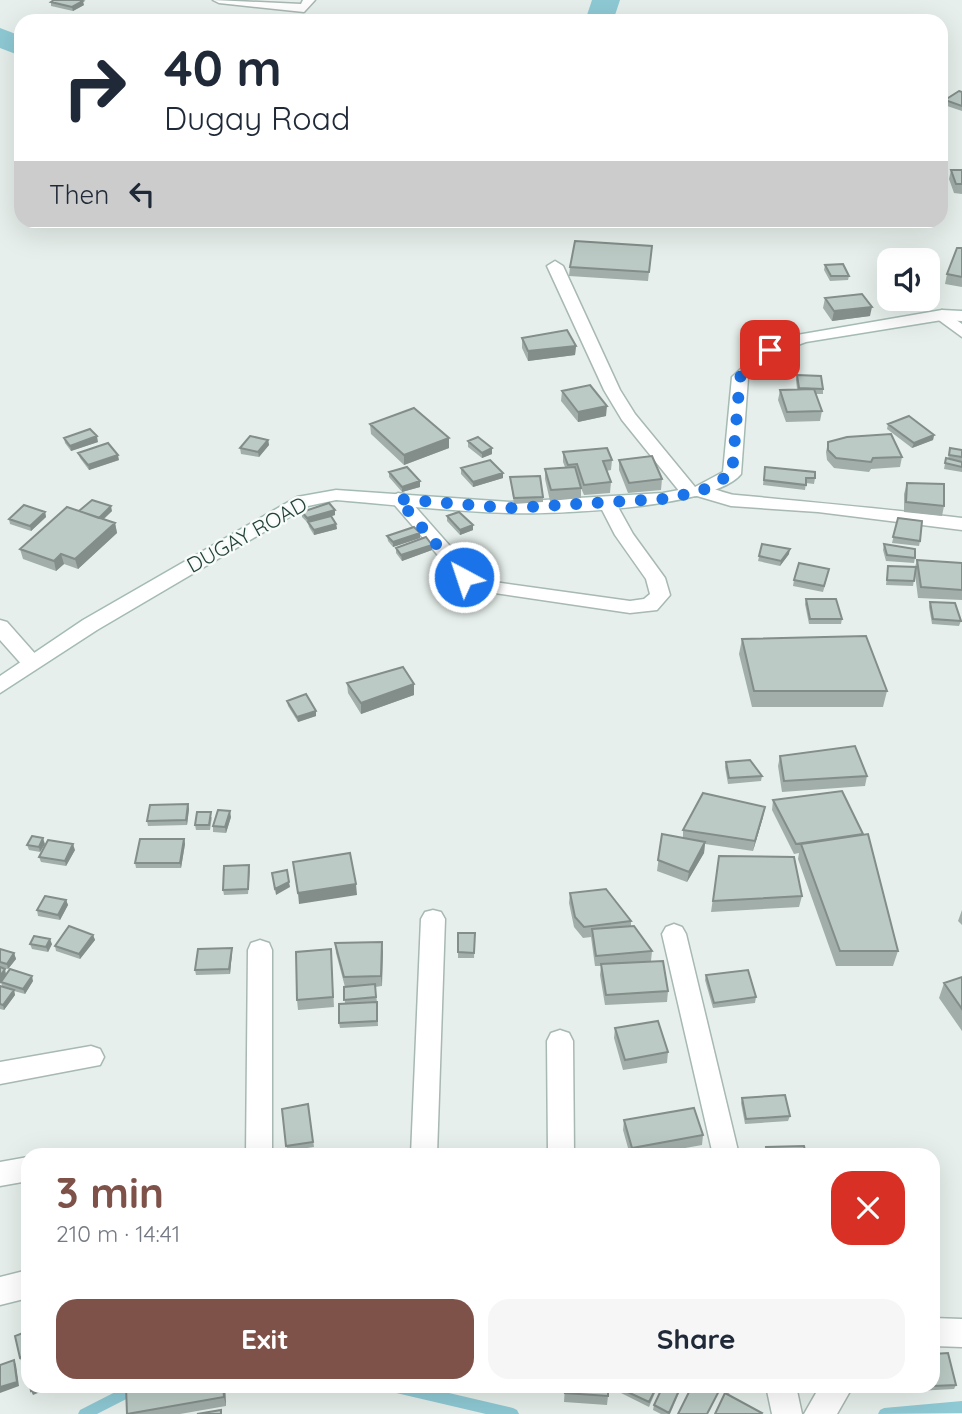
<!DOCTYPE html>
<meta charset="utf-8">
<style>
body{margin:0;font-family:Quicksand,sans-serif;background:#f6f6f7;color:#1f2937;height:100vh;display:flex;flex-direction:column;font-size:26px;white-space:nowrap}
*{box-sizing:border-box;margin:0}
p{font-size:23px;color:#747a83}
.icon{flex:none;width:38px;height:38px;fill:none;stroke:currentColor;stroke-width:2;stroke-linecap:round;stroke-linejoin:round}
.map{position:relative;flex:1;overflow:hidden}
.drawer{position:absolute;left:21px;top:1148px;width:919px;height:245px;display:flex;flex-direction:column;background:#fff;border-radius:21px;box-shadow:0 7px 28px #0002}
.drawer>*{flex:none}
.top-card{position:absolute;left:14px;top:14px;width:934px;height:214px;border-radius:21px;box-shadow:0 7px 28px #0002;background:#fff;color:#1f2937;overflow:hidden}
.tools{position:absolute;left:877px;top:248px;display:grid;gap:14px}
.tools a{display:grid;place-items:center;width:63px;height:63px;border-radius:14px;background:#fff;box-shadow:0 7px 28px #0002;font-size:35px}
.pin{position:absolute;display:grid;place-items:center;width:60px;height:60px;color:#fff;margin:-30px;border-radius:14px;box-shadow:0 4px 10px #0006}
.me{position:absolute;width:77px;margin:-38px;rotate:320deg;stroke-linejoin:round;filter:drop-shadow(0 0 5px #0008)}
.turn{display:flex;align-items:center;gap:24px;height:147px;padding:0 35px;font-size:32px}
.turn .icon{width:91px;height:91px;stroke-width:2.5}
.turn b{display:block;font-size:49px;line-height:60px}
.then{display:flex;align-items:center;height:66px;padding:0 35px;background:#0003;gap:14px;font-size:26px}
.round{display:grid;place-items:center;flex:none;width:74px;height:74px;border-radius:21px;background:#f6f6f7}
.overview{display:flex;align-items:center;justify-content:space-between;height:119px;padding:0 35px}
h1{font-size:42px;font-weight:800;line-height:52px;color:#7f5249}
.primary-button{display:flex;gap:14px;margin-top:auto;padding:14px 35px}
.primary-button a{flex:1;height:80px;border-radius:21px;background:#7f5249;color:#fff;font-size:28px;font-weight:800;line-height:80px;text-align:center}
.primary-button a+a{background:#f6f6f7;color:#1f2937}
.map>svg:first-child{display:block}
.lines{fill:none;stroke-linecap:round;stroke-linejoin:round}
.stream{fill:#8ec9d4;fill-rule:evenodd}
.river{fill:#8ec9d4;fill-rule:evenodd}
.street-casing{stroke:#a8b8b2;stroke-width:3}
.secondary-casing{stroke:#a4bbb3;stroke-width:3}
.street{fill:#fff;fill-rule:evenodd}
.secondary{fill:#fff;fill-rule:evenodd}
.wall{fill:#a1aea9}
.shaded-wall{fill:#838d89}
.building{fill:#bbcac4;stroke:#838d89;stroke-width:2}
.route{stroke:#1a73e8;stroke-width:12;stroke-dasharray:0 21.6}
.labels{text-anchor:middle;stroke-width:5;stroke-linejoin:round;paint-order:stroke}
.street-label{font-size:21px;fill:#24423a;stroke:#f7fbf9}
</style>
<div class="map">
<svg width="962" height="1414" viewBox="0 0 962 1414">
<rect width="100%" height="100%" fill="#e6efeb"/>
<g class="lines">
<path class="stream" d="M127 1386H146L144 1390 97 1414H78L80 1410Z
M386 1386H419L513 1408 517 1410 519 1414H486L392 1392 388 1390Z
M962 1401V1413L878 1414 880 1410 884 1408Z"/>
<path class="river" d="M592 0H620L613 21H585Z
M0 28 21 36V56L0 48Z"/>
<g class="street-casing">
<path id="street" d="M213 0 301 4 303 0H315L304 12 219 3Z
M555 261 563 266 620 390 635 414 695 487C709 484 723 494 736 495 812 502 887 509 962 518V530L818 512 731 506 697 496 684 497 622 420 604 390 547 266Z
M942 310 962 324V337L936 318 934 315Z
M398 493 404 494 480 580 630 601 644 599 650 594 646 579 615 535 598 502 601 498H613L633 534 665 578 670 595 657 610 630 613 467 589 392 502 389 498Z
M0 620 7 622 38 657 41 662 38 667H24L0 640Z
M433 910 441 912 445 919 437 1155H411L421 919 425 912Z
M674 924 682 927 686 934 739 1155H713L662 934 666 927Z
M260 940 269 943 272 950V1155H246L248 950 251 943Z
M560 1030 569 1033 573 1041 574 1155H548L547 1041 551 1033Z
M91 1046 100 1049 104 1057 100 1065 0 1084V1062Z
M28 1157V1181L0 1186V1162Z
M28 1270V1298L0 1305V1277Z
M933 1318 962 1319V1347L933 1346Z
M766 1386H796L802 1414H772Z
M820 1386H853L837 1414H804Z"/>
</g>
<g class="secondary-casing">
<path id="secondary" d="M942 310 962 311V321L942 320 806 342 776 353 748 378 741 474C714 508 553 515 507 513 450 511 393 505 336 500L308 506 97 630 0 693V676L83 620 297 497 336 490 510 502 663 493 695 487 723 472 732 377 764 347 797 335Z"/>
</g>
<use href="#street" class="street"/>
<use href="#secondary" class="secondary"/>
</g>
<path class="wall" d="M51 2 84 5 73 11 51 6Z
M962 92V111L944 105 945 100Z
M951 170H962V194L954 193 949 179Z
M895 220H924L922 226 895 222Z
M652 246 648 281 569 276 570 267Z
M962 248V287L945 284 947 274Z
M825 265 849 276 848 280 830 281 824 270Z
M825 298 870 316 832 321 823 308Z
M522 338 576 346 575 355 528 361 522 348Z
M797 375 823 389V394H816L822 411 820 421 786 422 778 400 780 390 797 389 796 380Z
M562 391 606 416 578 422 561 401Z
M370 424 449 448 404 465 371 434Z
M888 424 934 435 933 440 912 448 887 429Z
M64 438 98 442 71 451 65 443Z
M268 440 269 445 259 457 241 454 240 448Z
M468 441 492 454 482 458 468 447Z
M828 442 902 457 900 467 871 469 869 472 834 468 827 460 826 452Z
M950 448 962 450V472L944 469 946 458 948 459Z
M563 452 612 460 611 470 606 471 611 482 610 493 584 495 581 488V498L550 501 545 479V469L565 467 563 462Z
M78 453 119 460 89 470 80 458Z
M619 460 662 479 661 490 628 493 619 470Z
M765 467 815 478 814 484 806 483 805 490 763 485Z
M461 468 503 478 473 487 461 474Z
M389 472 420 481V487L402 492 389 477Z
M510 477 543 497V502L514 504Z
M907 483 944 506 942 516 904 512V494Z
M335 510V515L331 516 336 524 337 529 314 535 309 527 308 523 302 517V512Z
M79 511H112L104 519 115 523 117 533 78 569 64 564 56 571 23 559 20 549Z
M45 512 46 517 31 531 10 524 9 519Z
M447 516 473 525V530L460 535 447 521Z
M898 518 920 541 919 546 892 543Z
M387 536 420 538 393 547 388 541Z
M762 544 789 554 780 566 758 561Z
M884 544 915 558 914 563 886 561 883 550Z
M432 545V550L402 561 396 553V548Z
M917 560 962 563V600L918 598 915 574 913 586 886 585 888 566 915 567Z
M828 574 823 592 793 586 794 580Z
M806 599 842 619 841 624H809L805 604Z
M930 602 961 621 959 626 932 624 929 607Z
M742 639 887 691 883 707H752L739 654Z
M347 683 414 695 361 714 348 693Z
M287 701 316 716 298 722 288 706Z
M780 756 867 776 865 786 782 792 778 766Z
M726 762 762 776 761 781 728 784 725 767Z
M842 791 898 951 893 966H836L798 859 799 853 794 854 772 810 773 800Z
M188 804 189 809 187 825 148 826 147 821Z
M212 817 210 830H196L195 825Z
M231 817 226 833 213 832V826Z
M763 817 753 851 705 844 704 853 687 882 657 871 662 834 683 838V830Z
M184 839 185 844 181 868H136L135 863Z
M45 844 40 852 29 850 27 845Z
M75 850 66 866 41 862 39 857Z
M719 856 802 896 799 907 711 912Z
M249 865 250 871 248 894 224 895 223 890Z
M570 893 631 921V926L652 951 651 961 668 991 667 1002 605 1005 600 975 601 966H595L591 937 583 938 574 927 569 903Z
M66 900 68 905 60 920 38 916 37 910Z
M962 910V925L958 921Z
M458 933H475L474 958H458Z
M93 935 95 940 80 959 56 951 55 946Z
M382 942V986L375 987 377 1002 378 1026 340 1028 339 1023 345 1004 344 987H345L336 953 335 943Z
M30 944H52L48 952 32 949Z
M0 949 14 953 16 959 8 969 0 967Z
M331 949 334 1007 298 1010 297 1000Z
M232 953 230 974 196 975 195 970Z
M6 974 33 981 25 994 14 991 15 995 4 1010 0 1009V986H2L1 982 0 984Z
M706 975 756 997 755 1003 713 1008 705 980Z
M962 977V1031L939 998 944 983Z
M615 1028 668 1052 667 1063 623 1070 614 1038Z
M742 1098 790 1116 788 1121 745 1124 741 1103Z
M308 1104 314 1147 287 1151 282 1109Z
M624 1120 703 1135 702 1145 646 1155H630L623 1130Z
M956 1385 954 1389 917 1391 916 1386Z
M225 1386 226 1406 180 1414H127Z
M565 1386 608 1396 607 1405 564 1402Z
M623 1386H658L649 1407 621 1393Z
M663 1386H682L670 1414H661L653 1410 654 1405Z
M713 1386H732L729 1394Z"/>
<path class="shaded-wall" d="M83 1 84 5 73 11 72 7Z
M872 307 870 316 832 321 834 311Z
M576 346 575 355 528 361V351Z
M607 406 606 416 578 422V412Z
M934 435 933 440 912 448 914 443Z
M97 436 98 442 71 451 70 446Z
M449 438V448L404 465V455Z
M268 440 269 445 259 457 258 452Z
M492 448V454L482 458V453Z
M118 455 119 460 89 470 88 465Z
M503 473V478L473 487V482Z
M420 481V487L402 492V487Z
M111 506 112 511 97 525 96 520Z
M335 510V515L308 524 307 518Z
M45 512 46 517 31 531 30 526Z
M115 523 117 533 78 569 75 559Z
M336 524 337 529 314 535V530Z
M473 525V530L460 535V530Z
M420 533V538L393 547V542Z
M432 545V550L402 561 401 555Z
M790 549 789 554 780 566 781 561Z
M61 554 64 564 56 571 54 561Z
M414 684V695L361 714V703Z
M316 711V716L298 722 297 717Z
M188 804 189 809 187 825 186 820Z
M765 807 763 817 753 851 755 841Z
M230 811 231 817 226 833 225 827Z
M43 838 45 844 40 852 39 847Z
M184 839 185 844 181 868 180 863Z
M705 842 704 853 687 882 689 872Z
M73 844 75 850 66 866 65 861Z
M289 882 290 887 276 895 275 889Z
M356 884 357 895 299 904 298 893Z
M66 900 68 905 60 920 58 915Z
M93 935 95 940 80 959 79 954Z
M50 939 52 944 48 952 46 947Z
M382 942 383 952 382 986 381 976Z
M232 948V953L230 974 229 969Z
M14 953 16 959 8 969 7 964Z
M5 969 6 974 0 984V976Z
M32 976 33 981 25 994 23 989Z
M14 990 15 995 4 1010 3 1005Z
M28 1355V1361L22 1363 20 1358Z
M14 1360 16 1365 19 1386 0 1393V1387Z
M42 1386H55L33 1395 31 1391Z
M223 1386H225L226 1406 224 1397Z"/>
<path class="building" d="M54 0H80L83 1 72 7 51 2Z
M959 91 962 92V106L945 100Z
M951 170H962V184H956Z
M575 241 652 246 649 272 570 267Z
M957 248H962V277L947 274Z
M843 264 849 276H831L825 265Z
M862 294 872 307 834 311 825 298Z
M567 330 576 346 528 351 522 338Z
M797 375 821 376 823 389 799 388Z
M590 385 607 406 578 412 562 391Z
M814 389 822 411 787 412 780 390Z
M414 408 449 438 404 455 370 424Z
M909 416 934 435 914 443 888 424Z
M90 429 97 436 70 446 64 438Z
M891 434 902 457 873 458 871 462 836 458 828 450V442L847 437Z
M250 436 268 440 258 452 240 448Z
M478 437 492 448 482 453 468 441Z
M108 443 118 455 88 465 78 453Z
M607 448 612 460 603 461 611 482 584 485 577 464 568 465 563 452Z
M950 448 962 450V457L949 455Z
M652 456 662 479 629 483 619 460Z
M946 458 962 462V467L945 463Z
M490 460 503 473 473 482 461 468Z
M407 467 420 481 402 487 389 472Z
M575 467 581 488 551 490 545 469Z
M765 467 815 472V478H806V485L764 480Z
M540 476 543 497 514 498 510 477Z
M907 483 944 484V506L906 502Z
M92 500 111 506 99 518 79 511Z
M329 503 335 510 307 518 302 512Z
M24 505 45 512 30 526 9 519Z
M67 507 115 523 75 559 61 554 54 561 20 549Z
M459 512 473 525 460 530 447 516Z
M331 516 336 524 314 530 308 522Z
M898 518 922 521 920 541 893 537Z
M414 527 420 533 393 542 387 536Z
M426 537 432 545 401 555 396 548Z
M762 544 790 549 781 561 759 556Z
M884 544 915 549V558L887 555Z
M917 560 962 563V590L921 587Z
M799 563 829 569 824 586 794 580Z
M888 566 916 567 914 581 887 580Z
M806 599H836L842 619H810Z
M930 602 955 603 961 621 933 619Z
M866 636 887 691H754L742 639Z
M403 667 414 684 361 703 347 683Z
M306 694 316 711 297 717 287 701Z
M855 746 867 776 784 781 780 756Z
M750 760 762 776 729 778 726 762Z
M842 791 863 834 796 844 773 800Z
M703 793 765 807 755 841 683 830Z
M188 804 186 820 147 821 150 805Z
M218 810 230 811 225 827 213 826Z
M197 812H211L209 825H195Z
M662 834 705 842 689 872 658 860Z
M868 834 898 951H840L801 844Z
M32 836 43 838 39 847 27 845Z
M140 839H184L180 863H135Z
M48 840 73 844 65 861 39 857Z
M350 853 356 884 298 893 293 862Z
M719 856 794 857 802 896 713 901Z
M249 865 248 889 223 890 224 866Z
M287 870 289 882 275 889 272 873Z
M606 889 631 921 584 927 575 917 570 893Z
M45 896 66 900 58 915 37 910Z
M69 926 93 935 79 954 55 946Z
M634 926 652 951 596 956 592 929Z
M458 933H475L474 953 458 952Z
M34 936 50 939 46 947 30 944Z
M382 942 381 976 344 977 335 943Z
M232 948 229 969 195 970 198 949Z
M0 949 14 953 7 964 0 962Z
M331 949 333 997 297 1000 296 952Z
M663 961 668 991 606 995 601 964Z
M0 967 5 969 0 976Z
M10 969 32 976 23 989 1 982Z
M748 970 756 997 714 1003 706 975Z
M962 977V1009L944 983Z
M375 984 376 997 344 1000V987Z
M0 986 14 990 3 1005 0 1004Z
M377 1002V1021L339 1023V1004Z
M658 1021 668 1052 625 1060 615 1028Z
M785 1095 790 1116 746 1119 742 1098Z
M308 1104 313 1142 286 1146 282 1109Z
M694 1108 703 1135 632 1148 624 1120Z
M804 1146 806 1155H767L766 1147Z
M318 1150V1155H284V1153Z
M161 1152 190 1155H161Z
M28 1331V1355L20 1358 15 1336Z
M948 1353 956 1385 933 1386V1354Z
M14 1360 17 1382 0 1387V1365Z
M28 1367V1378L25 1368Z
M30 1386H42L31 1391Z
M129 1386H223L224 1397 127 1414 126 1387Z
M566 1386H608V1396L565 1393Z
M623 1386H657L649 1402 621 1389Z
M663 1386H681L669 1413 654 1405Z
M692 1386H710L719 1391 707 1414H678Z
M725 1393 762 1413 761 1414H715Z
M221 1410V1414H197Z"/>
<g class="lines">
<path class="route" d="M464 577 398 499 510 508 663 499 701 491 732 474 740 377 770 350"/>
</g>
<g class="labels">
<g class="street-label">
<text transform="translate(247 535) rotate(-29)" y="7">DUGAY ROAD</text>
</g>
</g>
</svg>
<div class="tools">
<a><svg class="icon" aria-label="sound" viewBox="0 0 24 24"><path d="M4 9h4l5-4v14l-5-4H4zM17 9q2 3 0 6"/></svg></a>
</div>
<div class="pin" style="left:770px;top:350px;background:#d93025"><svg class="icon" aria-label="arrive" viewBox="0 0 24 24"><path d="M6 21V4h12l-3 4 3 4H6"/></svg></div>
<svg class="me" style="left:464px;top:577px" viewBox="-20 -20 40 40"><circle r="17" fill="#1a73e8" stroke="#fff" stroke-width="3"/><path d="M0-11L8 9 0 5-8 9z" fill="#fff"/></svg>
<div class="top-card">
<div class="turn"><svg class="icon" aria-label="right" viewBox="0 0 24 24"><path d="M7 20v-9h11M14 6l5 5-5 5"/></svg><div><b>40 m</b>Dugay Road</div></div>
<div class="then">Then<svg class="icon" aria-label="left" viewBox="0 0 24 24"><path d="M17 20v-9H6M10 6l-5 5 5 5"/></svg></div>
</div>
<section class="drawer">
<div class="overview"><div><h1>3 min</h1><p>210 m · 14:41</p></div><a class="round" style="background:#d93025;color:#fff"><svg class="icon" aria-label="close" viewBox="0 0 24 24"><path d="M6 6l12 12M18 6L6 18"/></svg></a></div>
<div class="primary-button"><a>Exit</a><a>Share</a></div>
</section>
</div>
